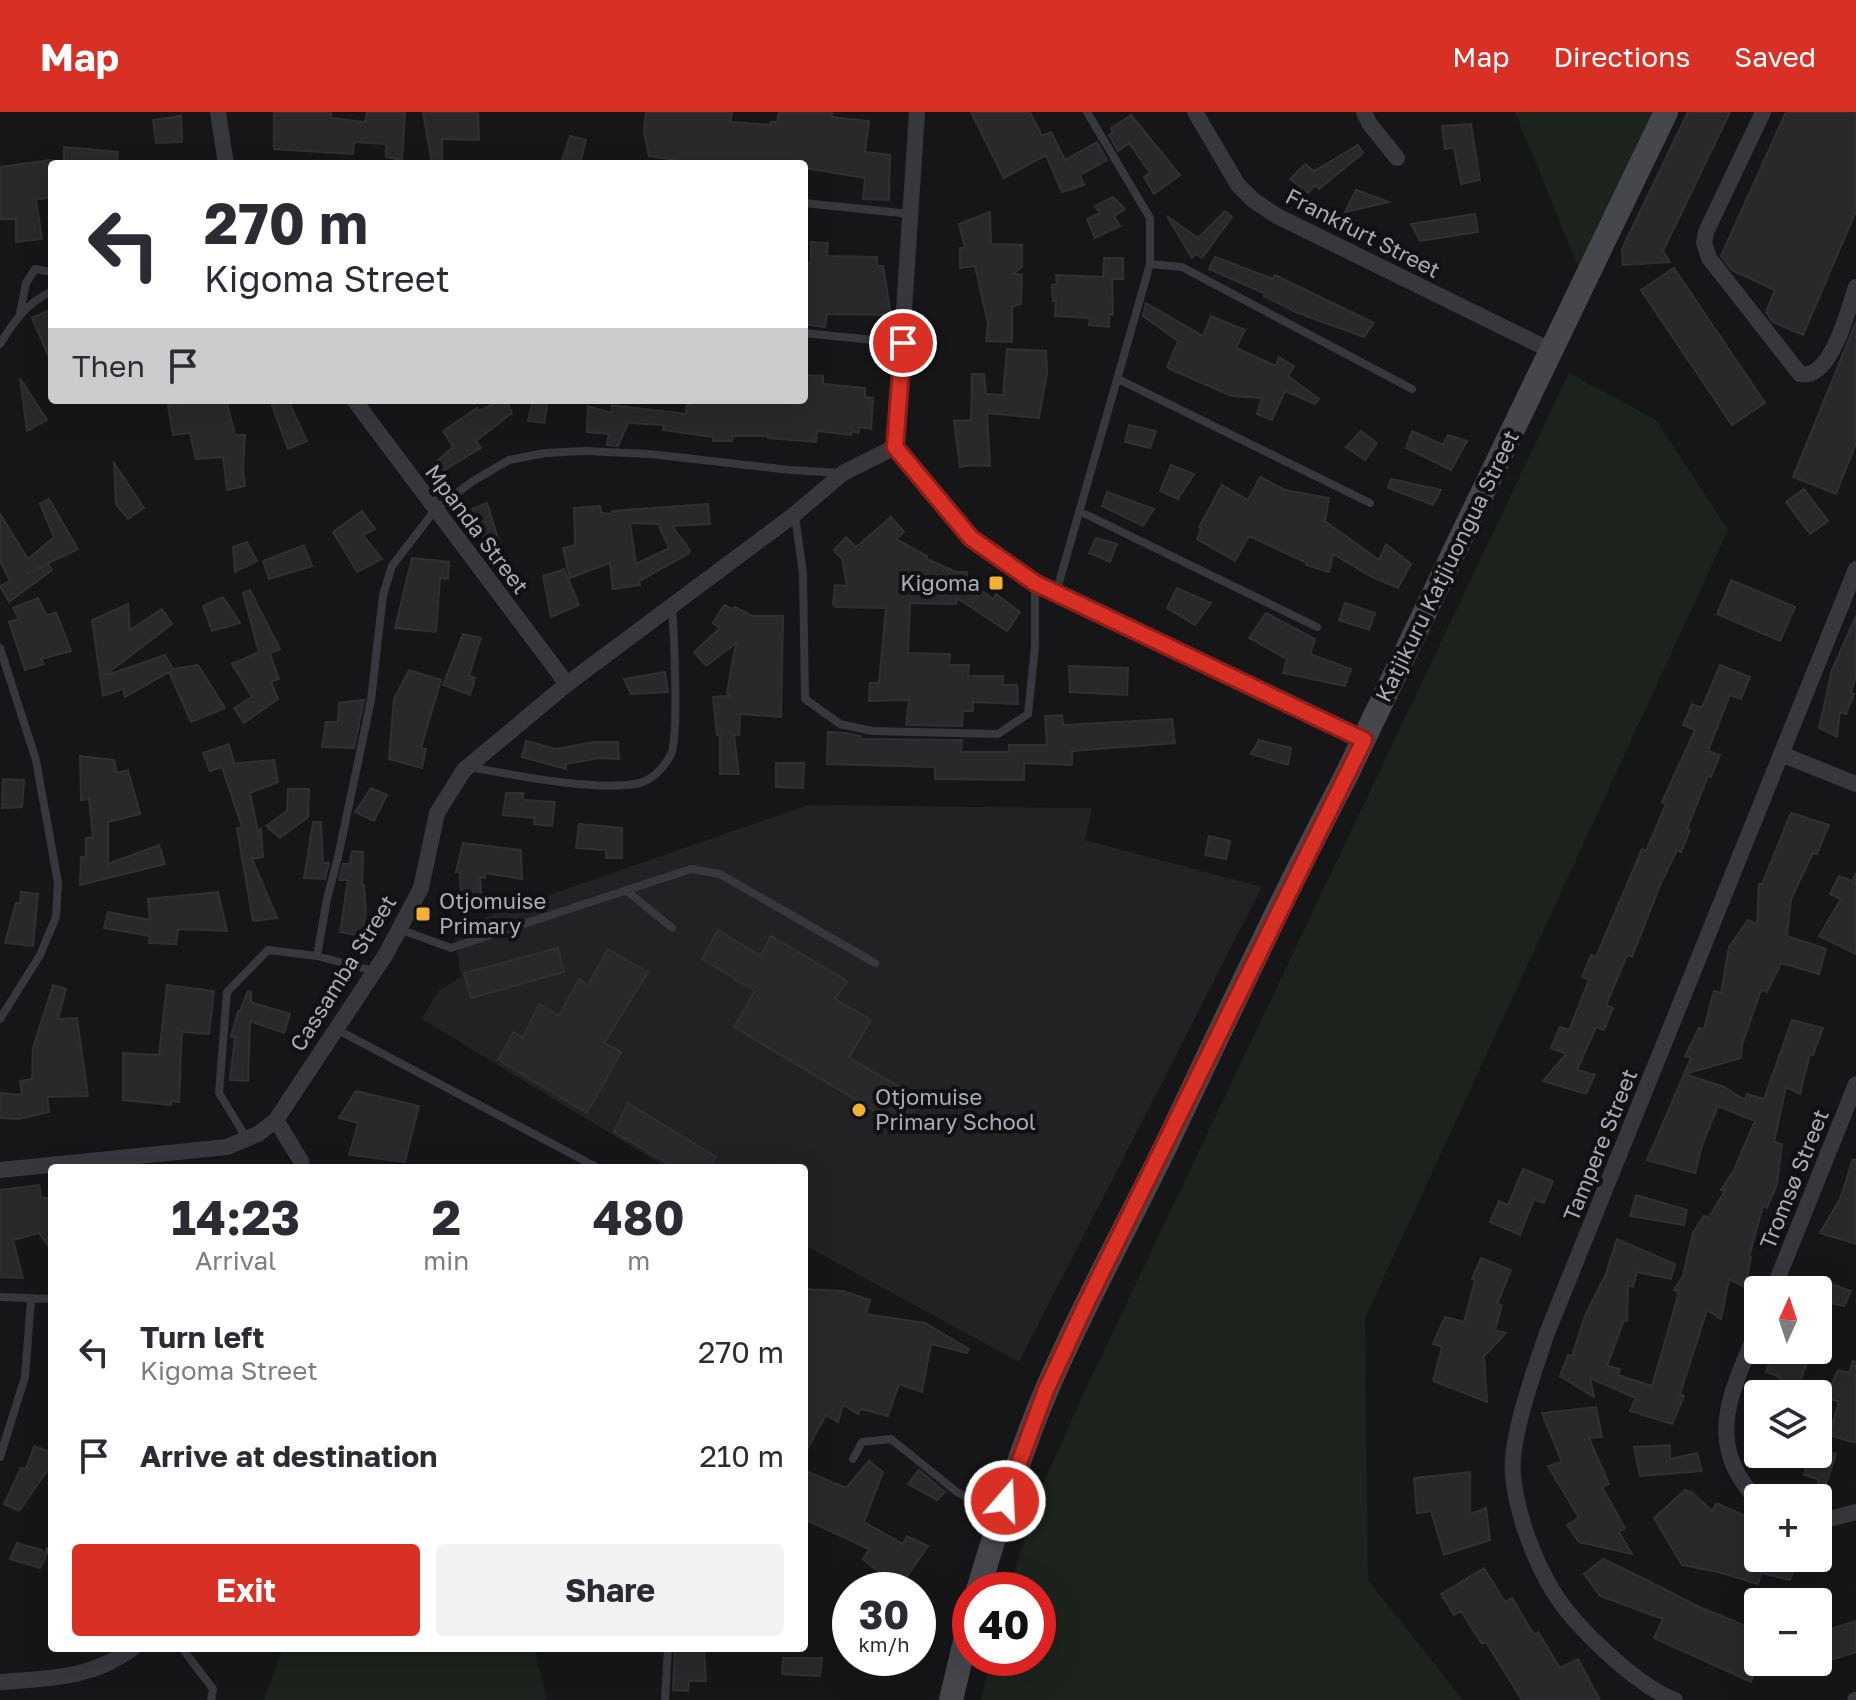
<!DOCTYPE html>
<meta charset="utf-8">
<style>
body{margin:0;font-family:"Golos Text",sans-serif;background:#f2f2f3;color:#2b2b33;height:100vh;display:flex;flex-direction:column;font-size:30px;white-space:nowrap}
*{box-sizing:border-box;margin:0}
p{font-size:26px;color:#7c7c81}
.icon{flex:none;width:44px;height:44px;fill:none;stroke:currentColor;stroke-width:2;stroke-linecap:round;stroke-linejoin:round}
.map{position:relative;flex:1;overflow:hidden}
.panel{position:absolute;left:48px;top:1052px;width:760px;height:488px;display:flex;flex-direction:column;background:#fff;border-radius:8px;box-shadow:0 8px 32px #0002}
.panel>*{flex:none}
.banner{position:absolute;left:48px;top:48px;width:760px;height:244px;border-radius:8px;box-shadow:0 8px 32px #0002;background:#fff;color:#2b2b33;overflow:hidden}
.needle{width:52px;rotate:3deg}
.buttons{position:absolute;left:1744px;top:1164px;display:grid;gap:16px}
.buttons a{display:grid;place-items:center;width:88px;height:88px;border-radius:8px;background:#fff;box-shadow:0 8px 32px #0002;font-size:40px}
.speed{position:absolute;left:832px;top:1460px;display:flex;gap:16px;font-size:40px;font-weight:700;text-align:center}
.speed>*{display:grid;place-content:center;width:104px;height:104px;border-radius:50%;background:#fff;box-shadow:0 8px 32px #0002;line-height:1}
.speed small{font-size:20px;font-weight:400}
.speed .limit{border:12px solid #d22;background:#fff;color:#111}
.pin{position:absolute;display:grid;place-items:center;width:68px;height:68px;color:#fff;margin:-34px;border:4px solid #fff;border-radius:50%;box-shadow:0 2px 8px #0007}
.me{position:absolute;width:88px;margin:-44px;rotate:19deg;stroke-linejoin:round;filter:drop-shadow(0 0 6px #0008)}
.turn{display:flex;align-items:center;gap:28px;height:168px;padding:0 24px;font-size:36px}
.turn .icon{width:104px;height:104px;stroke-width:2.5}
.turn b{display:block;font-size:56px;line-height:68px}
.then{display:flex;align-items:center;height:76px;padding:0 24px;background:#0003;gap:16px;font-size:30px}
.eta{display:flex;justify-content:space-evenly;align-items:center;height:136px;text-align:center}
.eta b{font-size:48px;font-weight:700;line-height:56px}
.button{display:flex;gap:16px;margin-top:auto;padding:16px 24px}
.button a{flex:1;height:92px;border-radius:8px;background:#d93025;color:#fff;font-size:32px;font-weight:700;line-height:92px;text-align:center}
.button a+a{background:#f2f2f3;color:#2b2b33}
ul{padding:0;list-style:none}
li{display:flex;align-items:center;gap:24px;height:104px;padding:0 24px}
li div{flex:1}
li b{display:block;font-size:30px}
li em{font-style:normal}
header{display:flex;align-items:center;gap:48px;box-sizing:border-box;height:112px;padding:0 40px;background:#d93025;color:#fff}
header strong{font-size:38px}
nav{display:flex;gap:44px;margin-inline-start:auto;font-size:28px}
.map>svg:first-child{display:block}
.built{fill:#222225}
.green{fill:#1c231d}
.building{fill:#29292c;stroke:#303034;stroke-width:2;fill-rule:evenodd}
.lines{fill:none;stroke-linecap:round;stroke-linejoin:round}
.lane{stroke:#37383d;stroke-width:8}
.street{stroke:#37383d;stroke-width:16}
.secondary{stroke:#45474d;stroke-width:24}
.route-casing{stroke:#8d1f18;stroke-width:20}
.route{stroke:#d93025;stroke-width:14}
.poi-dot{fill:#f2b134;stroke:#111113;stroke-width:3}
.labels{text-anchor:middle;stroke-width:8;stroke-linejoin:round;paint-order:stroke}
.street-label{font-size:22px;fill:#a8adb8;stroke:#111113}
.poi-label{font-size:22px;fill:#a8adb8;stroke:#111113;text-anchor:start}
</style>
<header>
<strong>Map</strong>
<nav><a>Map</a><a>Directions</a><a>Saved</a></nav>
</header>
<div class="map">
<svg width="1856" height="1588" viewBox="0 0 1856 1588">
<rect width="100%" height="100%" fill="#161618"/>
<path class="built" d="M808 693 1092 696 1085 728 1262 775 1019 1250 804 1133V1056H667L422 907 438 879 461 865 454 816Z"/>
<path class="green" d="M1515 0H1666L1584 169Z
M1569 261 1656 308 1728 418 1365 1206 1368 1468 1463 1588H981L991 1546H1038V1478H1009L1038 1384 1081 1287Z
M283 1536H534L547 1588H264Z"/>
<path class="building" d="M274 0H331V6L365 10 367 0H405L402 48 386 45V32L354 30 353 42 274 37Z
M423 0H478L479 28 442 27V52H432Z
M646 0H732L730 10 771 13V10H777L779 0 832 1 831 5 869 9 865 40 890 43 889 88 863 87 865 66 804 56V52H702L649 44 644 20Z
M971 0H1030L1042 24 1051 20 1065 48 1097 30 1107 48 1080 63 1084 73 1062 80 1046 43 1004 66Z
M1688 0H1730L1663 139 1670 150 1623 153 1622 137Z
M1786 0H1856V99L1803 223 1773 210 1766 200 1775 178 1733 159 1721 144Z
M1131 3 1180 63 1154 82 1144 65 1150 61 1129 31 1118 39 1109 23 1113 20 1111 16Z
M181 4 182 30 156 31 153 8Z
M1471 12 1480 68 1461 72 1454 36 1445 37 1442 14Z
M570 24 586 28 580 52H561Z
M1358 33 1363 41 1319 77 1315 73 1308 81 1290 67 1305 52 1314 59Z
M64 35 118 40 117 52H64Z
M51 48V86L36 87 42 127 16 130V107H0V55Z
M1356 78 1389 90 1345 100Z
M1113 85 1125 97 1114 104 1120 114 1095 126 1087 107 1100 101 1095 94Z
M1225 99 1232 105 1202 146 1196 142 1192 146 1167 104 1198 126Z
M990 100 991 132 1022 133V155L1013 162 1022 163 1021 192 1012 195V230L986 229 988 211 975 154 960 156V136H965L959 112Z
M1475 102 1478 120 1420 129 1411 112Z
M811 130 828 131 827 144 877 145V154H883L891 203 827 202 825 215 804 212V150L811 151Z
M1215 145 1273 167 1275 163 1374 211 1364 225 1298 201 1264 184 1266 182 1209 157Z
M1104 146H1123V167H1112L1113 203 1109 202V215L1089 213 1090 206 1055 204 1056 189H1053L1052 173 1057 172 1056 163 1103 165Z
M1674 156 1765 291 1732 313 1641 178Z
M1146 191 1203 224 1211 204 1245 218 1236 236 1276 254 1279 245 1294 254 1288 264 1319 287 1315 292 1285 279 1272 308 1257 302 1262 286 1232 284 1174 259 1167 255 1178 229 1143 204Z
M52 197V252L32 206Z
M1856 210V331L1836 382 1793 365Z
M1007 237 1046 239 1047 261 1039 306 987 301 990 354 973 353 960 355 954 309 971 308 972 262H984L986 282 1003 283Z
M804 263 823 264V272L865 276V285L873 286 871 317 860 315 858 321 852 319 851 323 817 319 816 330 768 326V324H733L732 329H713V325L663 318 664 313 628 311 618 334 607 333 609 322 587 320 588 294 611 301 612 293 686 302 687 292 692 293 693 288H804Z
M20 266 47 308 27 319Z
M197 288H226L235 323H245L243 356 245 374 227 378 223 345 196 347 190 321 173 323 168 293Z
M270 288H288L307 329 288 337Z
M501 288H506L512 301 476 329 481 336 431 366 426 359 453 335 443 319 477 296 479 299Z
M533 288H548L544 311 528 309Z
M1129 313 1156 319 1150 336 1125 330Z
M1361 319 1377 331 1365 348 1346 335Z
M1412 319 1443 333 1448 323 1467 329 1451 358 1406 336Z
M114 351 144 396 128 407 116 392Z
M1171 353 1194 362 1178 387 1160 379Z
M1260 365 1285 378 1329 386 1325 409 1379 448 1386 432 1411 452 1398 476 1372 465 1333 442 1329 460 1306 453 1307 451 1249 424 1235 449 1197 427 1201 416 1199 415 1222 373 1248 388Z
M1391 367 1441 378 1433 393 1388 376Z
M1804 377 1828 409 1810 422 1786 390Z
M1107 380 1154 397 1143 414 1102 394Z
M49 387 78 437 25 462 48 452 52 458 9 490 0 474 10 469 0 449V402L28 447 54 425 40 392Z
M487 391 501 436 490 440 472 397Z
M708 392 710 412 672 414 690 438 688 442 639 469 640 473 613 477 610 451 570 466 563 436 575 433 574 396 600 394 601 401 612 402V399ZM630 411 658 412 669 436 636 452Z
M362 399 375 417 363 423 382 447 357 460 333 420Z
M891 405 904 420 896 427 927 444V447L956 460H967L966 471 976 474 993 487 996 482 1020 500 1007 519 957 486 956 492 910 491 908 541 950 542 949 553H969L968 564H1003V573H1017L1018 592 973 590V599H963L962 614 906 613 909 588 869 589 870 571H879L886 496 836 495 833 492 835 473 847 474 842 447 834 438 846 425 856 435Z
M1096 426 1117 432 1110 450 1089 441Z
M247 430 257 449 235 460 233 435Z
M304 433 312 454 269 467 263 449Z
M412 446 449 450 448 467 440 466 436 520 395 516Z
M564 457 579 493 551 505 543 464Z
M1731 468 1795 495 1780 529 1717 502Z
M1177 476 1211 491 1195 513 1167 496Z
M250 478 280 537 270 541 279 567 271 570 278 587 244 611 234 596 252 585 232 552 259 540 243 481Z
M223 485 240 511 212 519 203 494Z
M38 486 47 504 56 500 71 539 41 547 44 552 25 558 9 510 19 507 13 496Z
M1345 491 1375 501 1369 518 1339 508Z
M128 492 130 518 162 497 172 512 104 564 165 543 173 557 198 553 225 596 191 610 169 560 125 585 123 577 103 584 92 508Z
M724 493 732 497 735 495 752 504H783L781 605 740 602 739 623H734L739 662H720V623H717L713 585 730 584 727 581 736 531 706 554 694 540 720 516 713 511Z
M1266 501 1315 527 1310 542 1351 557 1345 574 1283 561 1287 547 1249 526Z
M1856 504V564L1851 581 1854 582 1846 602 1840 600 1837 625 1819 616 1832 558Z
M463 522 481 526 469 564 475 566 470 583 443 573Z
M1720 553 1750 565 1741 587 1730 583 1708 639 1720 643 1711 665 1708 664 1687 717 1690 718 1681 740 1677 738 1661 771 1632 845 1627 843 1606 893 1613 896 1604 918 1596 915 1577 958 1595 963 1586 982 1543 969 1566 942 1551 936 1560 915 1569 918 1589 868 1582 865 1591 843 1596 845 1642 737 1646 739 1666 692 1662 690 1695 618 1683 613 1692 592 1702 596Z
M1069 554 1128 556 1127 583 1070 580Z
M409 558 441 568 421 636 426 637 422 656 389 647 394 587Z
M665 560 668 580 631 582 624 567Z
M364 588 354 636 322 635 326 610H338L339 591Z
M1062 603 1063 613 1172 607 1175 631 1072 639V653L1024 651V668L935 667V655L827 652 828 620 846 621 861 624V627L962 628 961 640H1009V633H1047L1045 604Z
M1259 628 1291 636 1288 653 1251 642Z
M526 629 556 637 594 630H618L619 647 599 646 566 652V657L522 645Z
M229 632 234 650 229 652 274 648 278 670 250 681 258 720 261 717 263 745 253 747 251 744 277 806 253 809 237 717 242 715 222 655 210 659 203 641Z
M80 644 114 648 117 661 128 658 140 702 108 710V752L159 733 165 752 80 773 81 745H86V726L93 725 89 687 81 688Z
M776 651H804L803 676 776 675Z
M3 667 24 668 22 695 2 696Z
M371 676 387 683 374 709 355 700Z
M288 677H309L308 705 280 726 266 714 287 699Z
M506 681H523V688L555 690 552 714 534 712 535 706 503 703Z
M1791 701 1829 713 1817 742 1813 741 1791 787 1787 824 1826 837 1819 862 1781 851 1767 880 1761 878 1742 933 1741 946 1685 962 1724 975 1745 988 1747 982 1764 987 1792 908 1823 916 1813 943 1810 942 1800 982 1786 975 1774 1030 1782 1032 1777 1072 1767 1096 1763 1094 1749 1145H1751L1745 1175 1729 1167 1721 1207 1707 1198 1680 1282 1684 1284 1672 1312 1630 1299 1636 1286 1590 1266 1594 1285 1560 1264 1568 1243 1572 1244 1585 1204 1605 1164 1617 1127 1675 1152 1671 1167 1637 1160 1633 1175 1628 1173 1627 1209 1624 1208 1607 1254 1620 1257 1618 1263 1652 1274 1679 1180 1674 1178 1683 1164 1693 1121 1704 1104 1709 1105 1725 1079 1721 1078 1734 1058 1755 1009 1718 994 1702 1033 1695 1061 1647 1048 1691 946 1685 944 1699 916 1704 917 1714 879 1721 881 1729 835 1748 808 1757 812 1759 772H1762Z
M313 710H321L323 751H329L325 767 304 766Z
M579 712 622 716V746H606V738L576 736Z
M1209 724 1230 729 1226 747 1205 743Z
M463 731 521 738 522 767 485 761V766L480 765 482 790 461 791 460 761 456 760Z
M352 739 363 740 362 773H364L366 801 362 824 340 820 348 768H339L343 752H350Z
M1856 761V842L1819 824 1841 787 1830 782 1839 764 1852 769Z
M21 780 38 782 33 834 5 831 16 791H20Z
M218 780 227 819 178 817 176 832 149 831 150 824 104 816 108 800 150 808 148 787Z
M718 818 761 844 771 824 847 869 835 887 871 908 849 946 920 986 903 1016 734 915 755 879 702 847Z
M558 836 564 860 471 886 464 861Z
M608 837 648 860 604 931 621 940 587 1001 498 948 514 920 523 926 539 892 559 904 579 867 588 873Z
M53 873 66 877 58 907 77 906 88 984 47 985 49 1000 19 1007 0 1006V981L22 983 20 969 32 967 33 936Z
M167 873 214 879 209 922 182 920 179 990 171 989V993L123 988V941L159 943Z
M248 879 251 880V890L290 902 284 921 250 909 248 969 230 968 235 925H231L238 899H240Z
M356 979 419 994 405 1050 349 1043 358 1011 339 1006Z
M628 991 716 1045 709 1056H676L614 1020Z
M1853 1047 1856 1048V1132L1820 1121 1840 1087Z
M1523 1057 1553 1069 1544 1091 1534 1087 1520 1123 1490 1110 1499 1089 1508 1093Z
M39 1073 41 1086H52V1140L39 1121 13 1128 23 1166 0 1165V1078Z
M1636 1083 1687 1098 1684 1113 1630 1104Z
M1481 1146 1511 1158 1497 1192 1502 1193 1495 1218 1506 1221 1484 1244 1487 1290 1433 1269 1442 1235 1433 1232 1445 1205 1464 1210 1475 1168 1472 1167Z
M1818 1167 1851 1179 1844 1194 1818 1188Z
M804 1177 843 1179 870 1188 866 1202 925 1211 969 1237 967 1241 931 1232 922 1280 899 1272 888 1304 861 1297 858 1302 843 1293 838 1310 826 1303 804 1343Z
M1774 1238H1801L1811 1241 1795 1282H1772L1780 1265 1766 1260Z
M1853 1249 1856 1250V1331L1829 1323 1839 1290 1826 1285 1838 1258 1849 1261Z
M1596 1295 1602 1325 1589 1326 1609 1372 1602 1375 1625 1416 1619 1420 1632 1442 1579 1430 1567 1413 1579 1406 1548 1354 1562 1350 1542 1301Z
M1670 1333V1347L1697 1341 1702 1359 1640 1364 1634 1335Z
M34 1334 52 1341V1352L19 1399 4 1392 21 1356 26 1357Z
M1818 1337 1836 1342 1821 1387H1818V1367L1804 1363 1810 1342H1818Z
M869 1349 883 1360 864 1410 903 1432 907 1424 928 1434 899 1476 863 1447 869 1437 804 1407V1358L846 1376Z
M919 1358 945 1380 937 1388 908 1372Z
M1470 1360V1402L1486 1396 1490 1428 1444 1443 1431 1399 1417 1401 1414 1366Z
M1685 1378 1693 1381 1712 1399 1717 1391 1758 1410V1446H1798L1790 1468 1761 1461 1758 1472 1718 1460 1682 1453 1654 1406Z
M17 1431 42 1438 46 1445 40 1456 10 1447Z
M1603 1447 1653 1471 1654 1474 1657 1473 1697 1494 1758 1519V1553L1751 1570 1654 1526 1663 1507 1600 1484 1584 1462Z
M1484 1456 1505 1490 1512 1486 1534 1523 1538 1520 1560 1556 1578 1547 1600 1588H1522L1486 1530 1482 1532 1461 1499 1454 1503 1441 1482Z
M1856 1509V1540L1818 1552V1521Z
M675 1536H704L706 1569H689L688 1579 673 1578Z
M783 1546H822L820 1564 782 1562Z"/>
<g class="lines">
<path class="lane" d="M804 91 910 102
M1150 152 1182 155 1412 277
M20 201 26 171 35 157 52 160
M804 221 903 231
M0 232C14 209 27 191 52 179
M1118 267 1370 391
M1081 400 1317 515
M795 403 803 462 805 587 840 612 872 619 998 622 1028 602 1035 535V471
M1056 481 1150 152V106L1087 0
M0 536 36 648 58 771 56 805 40 843 0 907
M470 655C514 663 591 679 635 672 651 670 664 656 671 642 679 625 674 520 672 495
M627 779 672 816
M399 817 451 836 691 757 720 762 875 851
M317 844 327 787 338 745 371 588 383 483 392 454 435 398 473 369 509 348 545 341 585 339 650 342 790 358 842 361
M336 917 598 1056
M247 1027 219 981 227 880 268 838 317 844 374 859
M0 1185 52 1187
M0 1345 25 1265 31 1187
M853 1347 862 1330 891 1327 957 1380 999 1404
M49 1439 52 1440
M182 1536 213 1577 211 1588
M665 1588 668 1536"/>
<path class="street" d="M218 0 226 52
M917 0 895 335 928 378 971 426 1035 471 1364 628
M1195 0 1238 73 1253 88 1277 104 1550 238
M1364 0 1369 11 1397 46
M1763 0 1706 120 1704 131 1709 146 1800 262C1831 269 1848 198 1856 175
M354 288 567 572
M1781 642 1856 672
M276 1008 301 1049 302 1056
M0 1058 227 1035 258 1022 276 1008 386 842 421 776 437 701 464 658 567 572 795 402 843 361 895 335
M1773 1178 1856 972
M1758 1216C1739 1264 1709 1314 1739 1364 1745 1373 1749 1381 1758 1388
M1818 1410 1856 1400
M0 1570C50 1566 91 1567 133 1536
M1675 1588C1637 1574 1574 1514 1553 1479 1533 1446 1517 1402 1513 1364 1509 1327 1535 1257 1547 1221L1856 457
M1855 1588H1856"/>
<path class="secondary" d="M978 1478C999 1410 1019 1342 1047 1277 1083 1193 1127 1114 1167 1031 1225 909 1282 786 1345 666L1666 0
M951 1588 970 1508"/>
</g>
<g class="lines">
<g class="route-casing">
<path id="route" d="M903 231 895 335 971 426 1035 471 1364 628 1086 1192 1046 1278 1005 1389"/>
</g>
<use href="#route" class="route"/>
</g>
<g class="poi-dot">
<rect x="988" y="463" width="16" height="16" rx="4"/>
<rect x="415" y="794" width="16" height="16" rx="4"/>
<circle cx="859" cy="998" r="8"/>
</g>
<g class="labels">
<g class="street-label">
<text transform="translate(1363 121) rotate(27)" y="8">Frankfurt Street</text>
<text transform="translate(477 417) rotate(53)" y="8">Mpanda Street</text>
<text transform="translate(1447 454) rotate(-64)" y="8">Katjikuru Katjiuongua Street</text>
<text transform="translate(343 861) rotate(-58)" y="8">Cassamba Street</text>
<text transform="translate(1600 1033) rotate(-68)" y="8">Tampere Street</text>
<text transform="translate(1794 1067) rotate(-68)" y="8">Tromsø Street</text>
</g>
<g class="poi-label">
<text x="980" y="479" text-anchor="end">Kigoma</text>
<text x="439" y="797">Otjomuise<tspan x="439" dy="25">Primary</tspan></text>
<text x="875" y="993">Otjomuise<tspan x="875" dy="25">Primary School</tspan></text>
</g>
</g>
</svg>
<div class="buttons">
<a><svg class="needle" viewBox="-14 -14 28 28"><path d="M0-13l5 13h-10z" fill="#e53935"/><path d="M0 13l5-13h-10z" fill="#7c7c81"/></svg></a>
<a><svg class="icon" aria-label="layers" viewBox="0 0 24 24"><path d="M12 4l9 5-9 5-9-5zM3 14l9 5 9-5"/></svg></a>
<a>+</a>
<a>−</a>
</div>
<div class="speed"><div>30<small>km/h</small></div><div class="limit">40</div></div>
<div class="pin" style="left:903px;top:231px;background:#d93025"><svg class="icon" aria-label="arrive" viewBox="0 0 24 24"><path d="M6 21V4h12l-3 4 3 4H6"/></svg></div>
<svg class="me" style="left:1005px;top:1389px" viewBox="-20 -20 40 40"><circle r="17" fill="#d93025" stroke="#fff" stroke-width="3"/><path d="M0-11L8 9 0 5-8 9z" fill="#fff"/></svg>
<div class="banner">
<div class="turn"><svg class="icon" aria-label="left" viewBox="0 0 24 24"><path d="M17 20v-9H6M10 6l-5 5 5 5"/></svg><div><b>270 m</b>Kigoma Street</div></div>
<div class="then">Then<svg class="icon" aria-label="arrive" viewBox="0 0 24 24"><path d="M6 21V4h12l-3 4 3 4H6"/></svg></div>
</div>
<section class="panel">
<div class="eta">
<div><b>14:23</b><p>Arrival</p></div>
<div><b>2</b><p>min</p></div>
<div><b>480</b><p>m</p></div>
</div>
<ul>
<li><svg class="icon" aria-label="left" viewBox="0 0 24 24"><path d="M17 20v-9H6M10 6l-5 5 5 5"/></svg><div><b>Turn left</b><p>Kigoma Street</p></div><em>270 m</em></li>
<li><svg class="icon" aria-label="arrive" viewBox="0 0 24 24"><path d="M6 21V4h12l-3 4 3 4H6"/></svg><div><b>Arrive at destination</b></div><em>210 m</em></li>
</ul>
<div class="button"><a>Exit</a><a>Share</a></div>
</section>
</div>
